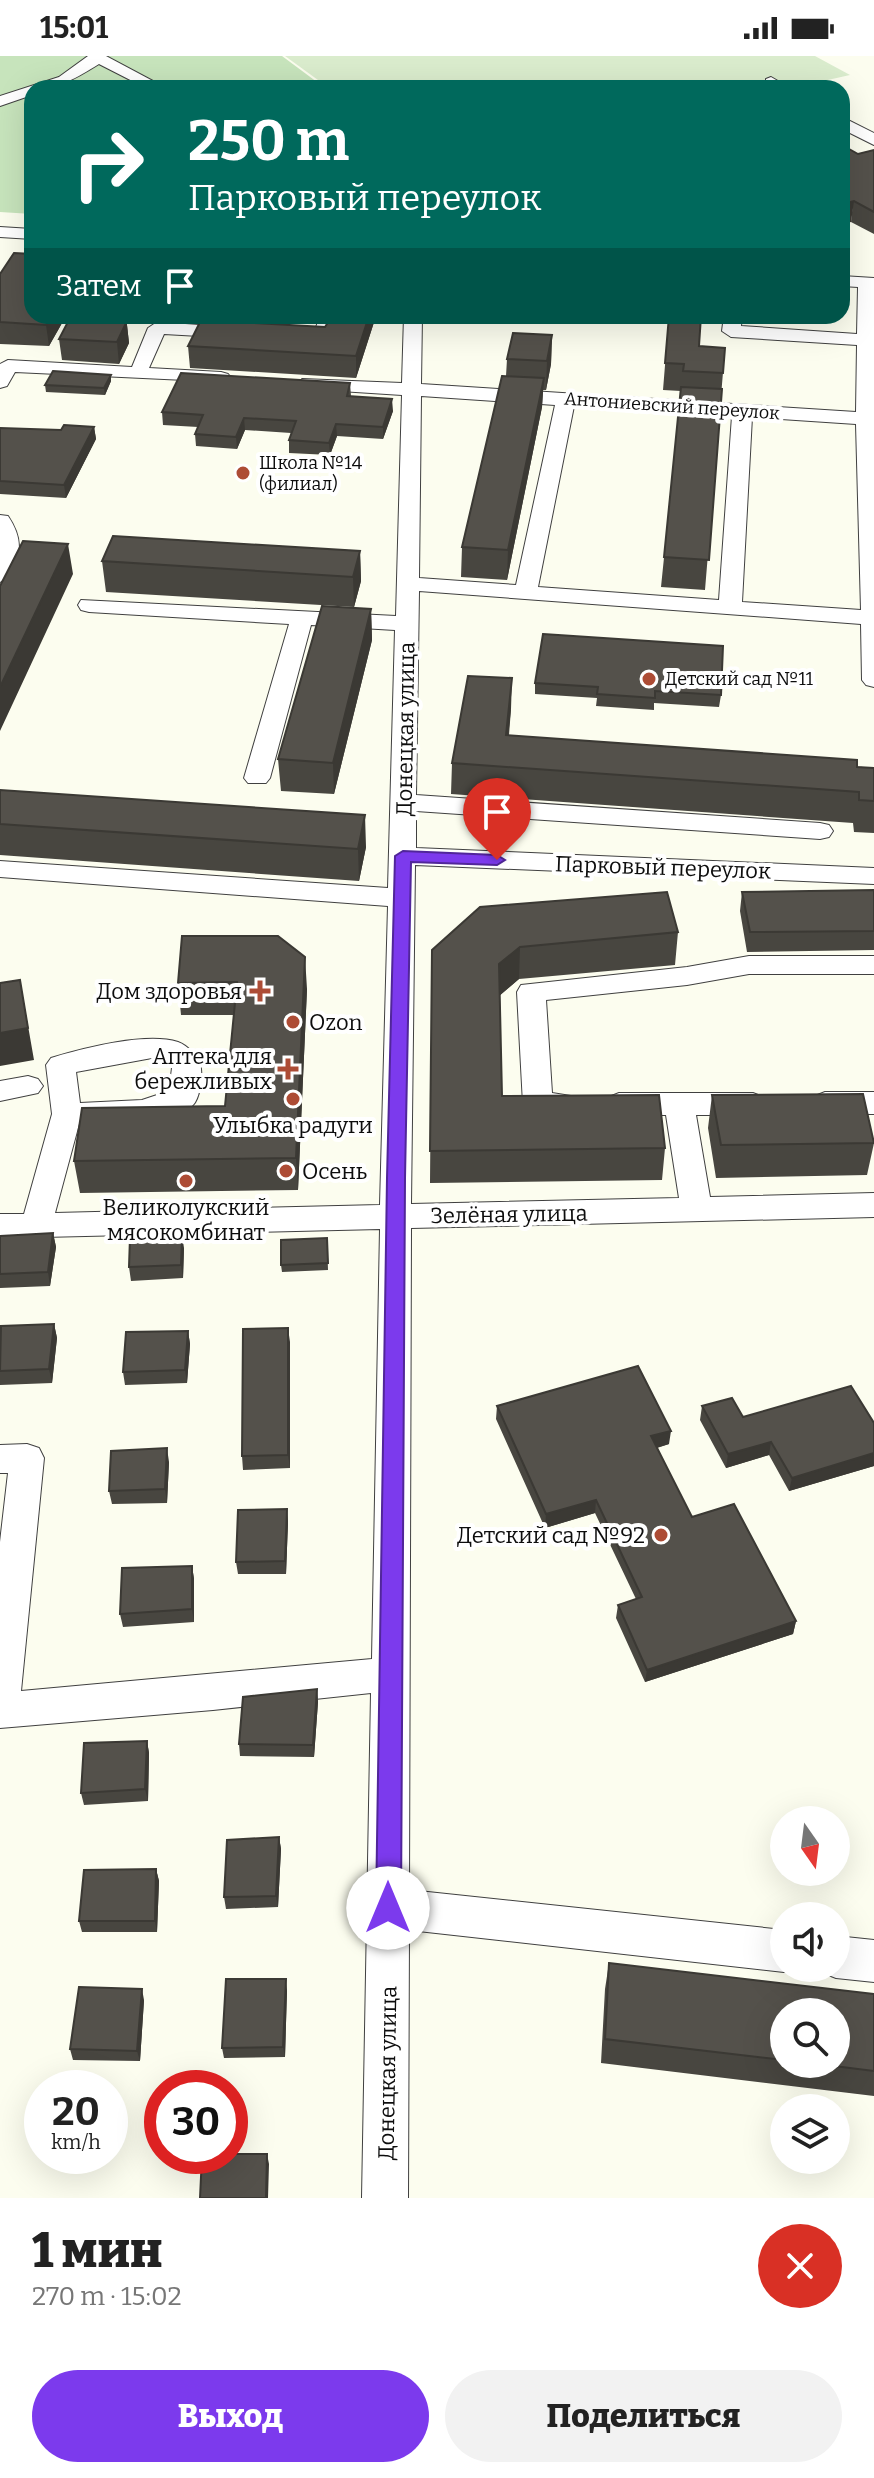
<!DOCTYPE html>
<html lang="ru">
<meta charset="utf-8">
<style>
body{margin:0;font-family:Bitter,serif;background:#f2f2f2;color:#222;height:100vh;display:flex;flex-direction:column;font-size:30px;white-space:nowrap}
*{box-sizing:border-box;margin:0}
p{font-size:26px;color:#767676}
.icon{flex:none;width:44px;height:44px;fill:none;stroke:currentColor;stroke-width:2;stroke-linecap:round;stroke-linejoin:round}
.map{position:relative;height:2142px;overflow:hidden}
.side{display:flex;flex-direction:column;background:#fff;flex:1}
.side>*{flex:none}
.banner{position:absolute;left:24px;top:24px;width:826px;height:244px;border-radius:24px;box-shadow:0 8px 32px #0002;background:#00695c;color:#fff;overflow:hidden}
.needle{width:52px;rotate:166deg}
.buttons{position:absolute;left:770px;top:1750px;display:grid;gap:16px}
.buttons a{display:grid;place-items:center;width:80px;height:80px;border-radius:50%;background:#fff;box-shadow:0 8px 32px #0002;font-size:40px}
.speed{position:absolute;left:24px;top:2014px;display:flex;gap:16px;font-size:40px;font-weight:700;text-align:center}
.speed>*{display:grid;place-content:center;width:104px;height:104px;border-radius:50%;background:#fff;box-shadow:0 8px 32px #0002;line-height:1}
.speed small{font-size:20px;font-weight:400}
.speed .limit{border:12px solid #d22;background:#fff;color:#111}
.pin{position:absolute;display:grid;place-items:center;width:68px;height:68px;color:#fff;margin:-82px -34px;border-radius:50% 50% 50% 0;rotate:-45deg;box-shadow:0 0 8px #0007}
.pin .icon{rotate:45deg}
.me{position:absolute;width:88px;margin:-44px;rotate:0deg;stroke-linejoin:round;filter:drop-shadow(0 0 6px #0008)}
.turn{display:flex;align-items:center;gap:28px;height:168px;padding:0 32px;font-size:36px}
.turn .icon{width:104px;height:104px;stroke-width:2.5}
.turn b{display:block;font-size:56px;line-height:68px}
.then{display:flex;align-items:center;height:76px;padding:0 32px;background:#0003;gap:16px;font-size:30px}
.round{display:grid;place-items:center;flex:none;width:84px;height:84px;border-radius:42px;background:#f2f2f2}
.overview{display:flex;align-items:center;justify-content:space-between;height:136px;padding:0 32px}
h1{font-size:48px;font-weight:800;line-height:60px}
.button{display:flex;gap:16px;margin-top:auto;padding:16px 32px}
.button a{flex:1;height:92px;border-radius:48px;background:#7c3aed;color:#fff;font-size:32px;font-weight:800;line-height:92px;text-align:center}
.button a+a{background:#f2f2f2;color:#222}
.status{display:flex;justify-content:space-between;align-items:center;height:56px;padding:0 40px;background:#fff;direction:ltr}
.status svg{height:22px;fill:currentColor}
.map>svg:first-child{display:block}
.green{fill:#c7e4bc}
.pitch{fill:#daeccd}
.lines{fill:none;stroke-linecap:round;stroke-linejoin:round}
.minor-casing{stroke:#404040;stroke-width:2}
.minor{fill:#fff;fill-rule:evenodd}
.wall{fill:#484640;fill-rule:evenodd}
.shaded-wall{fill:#3b3934}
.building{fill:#54514b;stroke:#3b3934;stroke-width:2}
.route{fill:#7c3aed;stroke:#51269a;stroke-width:2}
.poi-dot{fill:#ad4c35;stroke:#fff;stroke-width:3}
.labels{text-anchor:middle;stroke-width:8;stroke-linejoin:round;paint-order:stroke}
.far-street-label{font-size:18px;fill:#0d0d0d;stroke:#fff}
.far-poi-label{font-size:18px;fill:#0d0d0d;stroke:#fff;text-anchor:start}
.street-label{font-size:22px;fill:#0d0d0d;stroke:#fff}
.poi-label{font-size:22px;fill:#0d0d0d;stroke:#fff;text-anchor:end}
</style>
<div class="status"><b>15:01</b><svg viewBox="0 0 49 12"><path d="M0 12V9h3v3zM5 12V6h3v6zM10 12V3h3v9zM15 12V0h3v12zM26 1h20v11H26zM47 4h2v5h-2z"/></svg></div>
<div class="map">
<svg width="874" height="2142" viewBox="0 0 874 2142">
<rect width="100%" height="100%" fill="#fcfdef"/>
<path class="green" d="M0 0H282L325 32H32V158L0 156Z"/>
<path class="pitch" d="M285 0H815L850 19 792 32H329Z"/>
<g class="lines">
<g class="minor-casing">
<path id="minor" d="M88 0H106L166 32H146L99 8C75 23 60 32 32 32V39L0 50V40L59 21Z
M771 21 790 32 766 29V23Z
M842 61 874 77V89L842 73Z
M0 171 32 173V183L0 181Z
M842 220 874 222V631L866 629 862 624 861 568 419 535 416 739 820 767 829 769 833 775 829 781 820 783 416 755V792L874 812V828L415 809 411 1148 679 1142 666 1059H619L609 1055 604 1048 609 1041 619 1037H753L763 1041 768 1048 763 1055 753 1059H696L710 1141 874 1137V1161L411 1172 409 1834 784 1874V1912H793L784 1916 409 1874 408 2142H362L371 1637 213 1654 0 1672V1486L8 1417H0V1389L27 1388 39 1392 44 1402 21 1635 372 1603 380 1173 0 1182V1158H24L52 1058 46 1009 51 1002C84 992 146 976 178 986 187 989 201 1003 201 1013 202 1022 200 1042 193 1049 170 1071 109 1068 79 1068L55 1157 380 1149 388 850 0 821V805L388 832 395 574 311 569 270 722 266 727H248L244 722 289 568 89 556 81 554 78 549 81 544 396 560 402 339 309 333 299 327 302 323 402 327 404 260H422L421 328 856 356 857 289 731 281 722 275 724 260H742L741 270 857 278 858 231 842 230ZM421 340 555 349 516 529 419 522ZM574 350 732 360 719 544 538 531ZM752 361 856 368 861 554 742 546ZM152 1002 164 1004 172 1012 169 1035 142 1044 80 1047 76 1016Z
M320 260H338L329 284 294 285 285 279 294 273 315 274Z
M617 260H648L639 266 619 264Z
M157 266 242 272 244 276 242 280 235 282 164 278 149 312 221 316 228 318 231 322 228 326 15 316 7 330 0 332V308L8 304 132 311 148 272Z
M0 459 8 460C22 481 22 496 11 519L0 526Z
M749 900H874V918H749L687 929 546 944 552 1037 577 1041 582 1048 577 1055 567 1059 528 1055 523 1048 517 936 521 929 687 911Z
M28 1020 38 1023 43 1030 38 1037 0 1045V1025Z
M825 1036H874V1058H825L815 1054 810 1047 815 1040Z
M836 1880 874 1884V1926L836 1922 821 1916 820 1912H836Z"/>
</g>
<use href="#minor" class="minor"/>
</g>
<path class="wall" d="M874 94V178L851 166 858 98Z
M0 218 32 260H66L49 290 0 288Z
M71 260H126L129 287 119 308 62 304 59 283Z
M376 260 356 322 190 312 188 290 325 271Z
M669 260 699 290 725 292 705 534 661 531 681 335 663 334Z
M552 279 551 308 546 334H543L542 351 507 524 461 521 462 491 506 320 507 303Z
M111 325 105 339 46 336 45 329Z
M350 327 351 340 393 355 383 383 337 380 330 399 289 397V384L291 377 245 374 237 393 196 390 195 378 198 371 163 369 162 356Z
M94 371 96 383 66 442 0 438V372L61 374Z
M360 495 361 525 354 551 106 536 102 505Z
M371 553 372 584 334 738 281 735 278 703Z
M535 627 721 639 719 651 654 647V654L596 650 597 642 535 638Z
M511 653 509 679 874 712V777L854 776 853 767 451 738 452 707Z
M0 734 366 791 359 825 0 799Z
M874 834V894L747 896 740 855 742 836Z
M678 876 675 909 519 923 500 939 502 1040 665 1092 662 1124 430 1127 432 894Z
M182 880 307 933 298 1134 80 1137 74 1105 225 1050 234 959H181L178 927Z
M712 1039 874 1087 867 1119 716 1122 708 1072Z
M53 1177 56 1191 50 1230 0 1232V1180Z
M327 1182 328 1214 282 1216 281 1209Z
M184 1192 183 1222 131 1225 129 1211Z
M54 1268 57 1282 52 1327 0 1329V1275Z
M188 1275 190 1288 187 1327 125 1329 123 1316Z
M290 1286V1412L243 1414 242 1400Z
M497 1350 669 1388 657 1392 692 1461 796 1565 793 1578 645 1626 616 1562 618 1549 636 1543 595 1457 545 1472 496 1363Z
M702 1350 743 1361 874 1367V1410L789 1435 769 1399 726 1412 700 1364Z
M169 1406 167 1447 112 1448 109 1435Z
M287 1453 288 1466 286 1518H238L236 1506Z
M192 1510 194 1523V1566L123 1571 120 1558Z
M317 1633 318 1646 314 1701 240 1700 239 1688Z
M147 1685 149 1697 148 1745 84 1749 81 1737Z
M279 1781 281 1793 278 1851 226 1853 224 1841Z
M156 1813 159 1825 157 1876H82L79 1865Z
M609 1907 874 1938V2040L601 2007 605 1933ZM784 1956 836 2008H784Z
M287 1934 285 2001 224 2002 222 1992Z
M144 1944 140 2005 73 2004 70 1993Z"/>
<path class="shaded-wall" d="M854 145 851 166 842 168V148Z
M51 260H66L49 290 46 269Z
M123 260H126L129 287 119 308 117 286 121 265Z
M369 260H376L356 322V300Z
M552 279 551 308 546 334 547 305Z
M111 319V325L105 339 104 332Z
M544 322 542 351 507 524 508 494Z
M392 343 393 355 383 383V371Z
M244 362 245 374 237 393 236 381Z
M336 368 337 380 330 399 329 387Z
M94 371 96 383 66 442 64 429Z
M68 488 73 518 0 675V631Z
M360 495 361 525 354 551 353 521Z
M371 553 372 584 334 738 333 707Z
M512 622 511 653 505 710 506 679Z
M365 759 366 791 359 825 358 793Z
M520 891 519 923 498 941 499 908Z
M305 901 307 933 298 1134 296 1102Z
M20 924 34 1004 0 1010V977Z
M53 1177 56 1191 50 1230 48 1216Z
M182 1179 184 1192 183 1222 181 1209Z
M54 1268 57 1282 52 1327 49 1313Z
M288 1272 290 1286V1412L288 1399Z
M188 1275 190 1288 187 1327 185 1314Z
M671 1375 669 1388 649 1394 651 1380Z
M771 1386 769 1399 726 1412 728 1398Z
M167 1392 169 1406 167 1447 165 1433Z
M874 1397V1410L789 1435 792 1422Z
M596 1444 595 1457 545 1472 546 1458Z
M287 1453 288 1466 286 1518 285 1505Z
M192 1510 194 1523V1566L192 1553Z
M796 1565 793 1578 645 1626 647 1614Z
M317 1633 318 1646 314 1701 313 1689Z
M147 1685 149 1697 148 1745 145 1733Z
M279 1781 281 1793 278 1851 276 1840Z
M156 1813 159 1825 157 1876 155 1865Z
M286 1923 287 1934 285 2001 283 1991Z
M142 1933 144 1944 140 2005 137 1995Z
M267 2098 269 2108 268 2142H266Z"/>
<path class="building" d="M842 89 858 98 874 94V156L854 145 842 148Z
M14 197 32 198V260H51L46 269 0 266V218Z
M71 260H123L121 265H127L117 286 59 283Z
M332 260H369L356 300 188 290 201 264 325 271Z
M669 260H701L699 290 725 292 723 317 683 315 684 308 665 307Z
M513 277 552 279 547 305 507 303Z
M53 315 111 319 104 332 45 329Z
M181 317 350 327 347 340 392 343 383 371 336 368 329 387 289 384 296 365 244 362 236 381 195 378 203 359 162 356Z
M502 320 544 322 508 494 462 491Z
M681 331 722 333 709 504 664 501Z
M64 369 94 371 64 429 0 425V372L61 374Z
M113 480 360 495 353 521 102 505Z
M23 485 68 488 0 631V530Z
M322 550 371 553 333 707 278 703Z
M543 578 723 590 721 639 655 635V642L597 638 598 631 535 627Z
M468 620 512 622 506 679 857 704V711L874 712V745L859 744V736L452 707Z
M0 734 365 759 358 793 0 768Z
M874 834V875L750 876 742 836Z
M667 836 678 876 520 891 499 908 502 1040 659 1039 665 1092 430 1095 432 894 480 851Z
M182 880H278L305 901 296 1102 74 1105 82 1052 225 1050 237 926 178 927Z
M20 924 28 972 0 977V927Z
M863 1038 874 1087 721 1089 712 1039Z
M53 1177 48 1216 0 1218V1180Z
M182 1179 181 1209 129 1211 130 1181Z
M327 1182 328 1207 281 1209V1184Z
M54 1268 49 1313 0 1315 1 1270Z
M288 1272V1399L242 1400 243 1273Z
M188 1275 185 1314 123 1316 126 1276Z
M638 1310 671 1375 651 1380 692 1461 734 1448 796 1565 647 1614 618 1549 642 1541 596 1444 546 1458 497 1350Z
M851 1330 874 1367V1397L792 1422 771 1386 728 1398 702 1350 732 1342 743 1361Z
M167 1392 165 1433 109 1435 111 1395Z
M287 1453 285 1505 236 1506 238 1454Z
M192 1510V1553L120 1558 122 1512Z
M317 1633 313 1689 239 1688 243 1641Z
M147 1685 145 1733 81 1737 84 1687Z
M279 1781 276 1840 224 1841 227 1784Z
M156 1813 155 1865H79L84 1814Z
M609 1907 874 1938V2015L818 2008H836V1956H784V2004L605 1983Z
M226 1923H286L283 1991 222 1992Z
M79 1931 142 1933 137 1995 70 1993Z
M230 2098H267L266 2142H200L202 2100H230Z"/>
<path class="route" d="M403 795 497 799 505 804 497 809 411 806 405 1122 401 1852 397 1861 388 1864 380 1861 376 1852 387 1122 395 800Z"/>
<g class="poi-dot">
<circle cx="243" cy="417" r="8"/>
<circle cx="649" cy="623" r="8"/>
<path d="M256 923h8v8h8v8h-8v8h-8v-8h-8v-8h8z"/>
<circle cx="293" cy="966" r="8"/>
<path d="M284 1001h8v8h8v8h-8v8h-8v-8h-8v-8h8z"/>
<circle cx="293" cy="1043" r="8"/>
<circle cx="286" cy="1115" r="8"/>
<circle cx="186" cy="1125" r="8"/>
<circle cx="661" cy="1479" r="8"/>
</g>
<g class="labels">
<g class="far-street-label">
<text transform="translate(672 350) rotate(4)" y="6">Антониевский переулок</text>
</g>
<g class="far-poi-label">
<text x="259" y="413">Школа №14<tspan x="259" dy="21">(филиал)</tspan></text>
<text x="665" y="629">Детский сад №11</text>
</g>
<g class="street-label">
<text transform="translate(405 673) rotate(-89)" y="8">Донецкая улица</text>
<text transform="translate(663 811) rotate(2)" y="8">Парковый переулок</text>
<text transform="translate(509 1158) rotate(-1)" y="8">Зелёная улица</text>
<text transform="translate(387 2017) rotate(-89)" y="8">Донецкая улица</text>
</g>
<g class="poi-label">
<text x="242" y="943">Дом здоровья</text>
<text x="309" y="974" text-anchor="start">Ozon</text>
<text x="272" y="1008">Аптека для<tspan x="272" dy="25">бережливых</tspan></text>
<text x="293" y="1077" text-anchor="middle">Улыбка радуги</text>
<text x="302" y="1123" text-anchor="start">Осень</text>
<text x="186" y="1159" text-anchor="middle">Великолукский<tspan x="186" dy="25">мясокомбинат</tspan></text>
<text x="645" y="1487">Детский сад №92</text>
</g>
</g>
</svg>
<div class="buttons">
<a><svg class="needle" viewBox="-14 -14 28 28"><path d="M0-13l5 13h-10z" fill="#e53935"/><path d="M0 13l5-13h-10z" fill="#767676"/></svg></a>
<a><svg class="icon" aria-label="sound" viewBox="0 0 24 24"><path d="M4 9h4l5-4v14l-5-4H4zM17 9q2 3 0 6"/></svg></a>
<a><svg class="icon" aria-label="search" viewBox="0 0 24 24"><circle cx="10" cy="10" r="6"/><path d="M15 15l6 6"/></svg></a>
<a><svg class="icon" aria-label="layers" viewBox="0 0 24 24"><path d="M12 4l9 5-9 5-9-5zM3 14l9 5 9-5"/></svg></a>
</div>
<div class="speed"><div>20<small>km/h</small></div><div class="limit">30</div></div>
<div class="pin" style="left:497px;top:804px;background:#d93025"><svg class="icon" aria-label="arrive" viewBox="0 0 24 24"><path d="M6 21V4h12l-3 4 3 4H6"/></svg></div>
<svg class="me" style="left:388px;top:1852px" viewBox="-20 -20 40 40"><circle r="19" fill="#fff"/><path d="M0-13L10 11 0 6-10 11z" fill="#7c3aed"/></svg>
<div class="banner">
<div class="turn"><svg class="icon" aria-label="right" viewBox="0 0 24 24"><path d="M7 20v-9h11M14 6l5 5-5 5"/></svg><div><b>250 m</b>Парковый переулок</div></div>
<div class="then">Затем<svg class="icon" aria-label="arrive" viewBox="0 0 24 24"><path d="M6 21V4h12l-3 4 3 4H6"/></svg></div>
</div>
</div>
<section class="side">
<div class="overview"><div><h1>1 мин</h1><p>270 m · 15:02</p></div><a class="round" style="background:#d93025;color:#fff"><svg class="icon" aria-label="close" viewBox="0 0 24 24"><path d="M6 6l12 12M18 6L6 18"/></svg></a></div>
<div class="button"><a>Выход</a><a>Поделиться</a></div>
</section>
